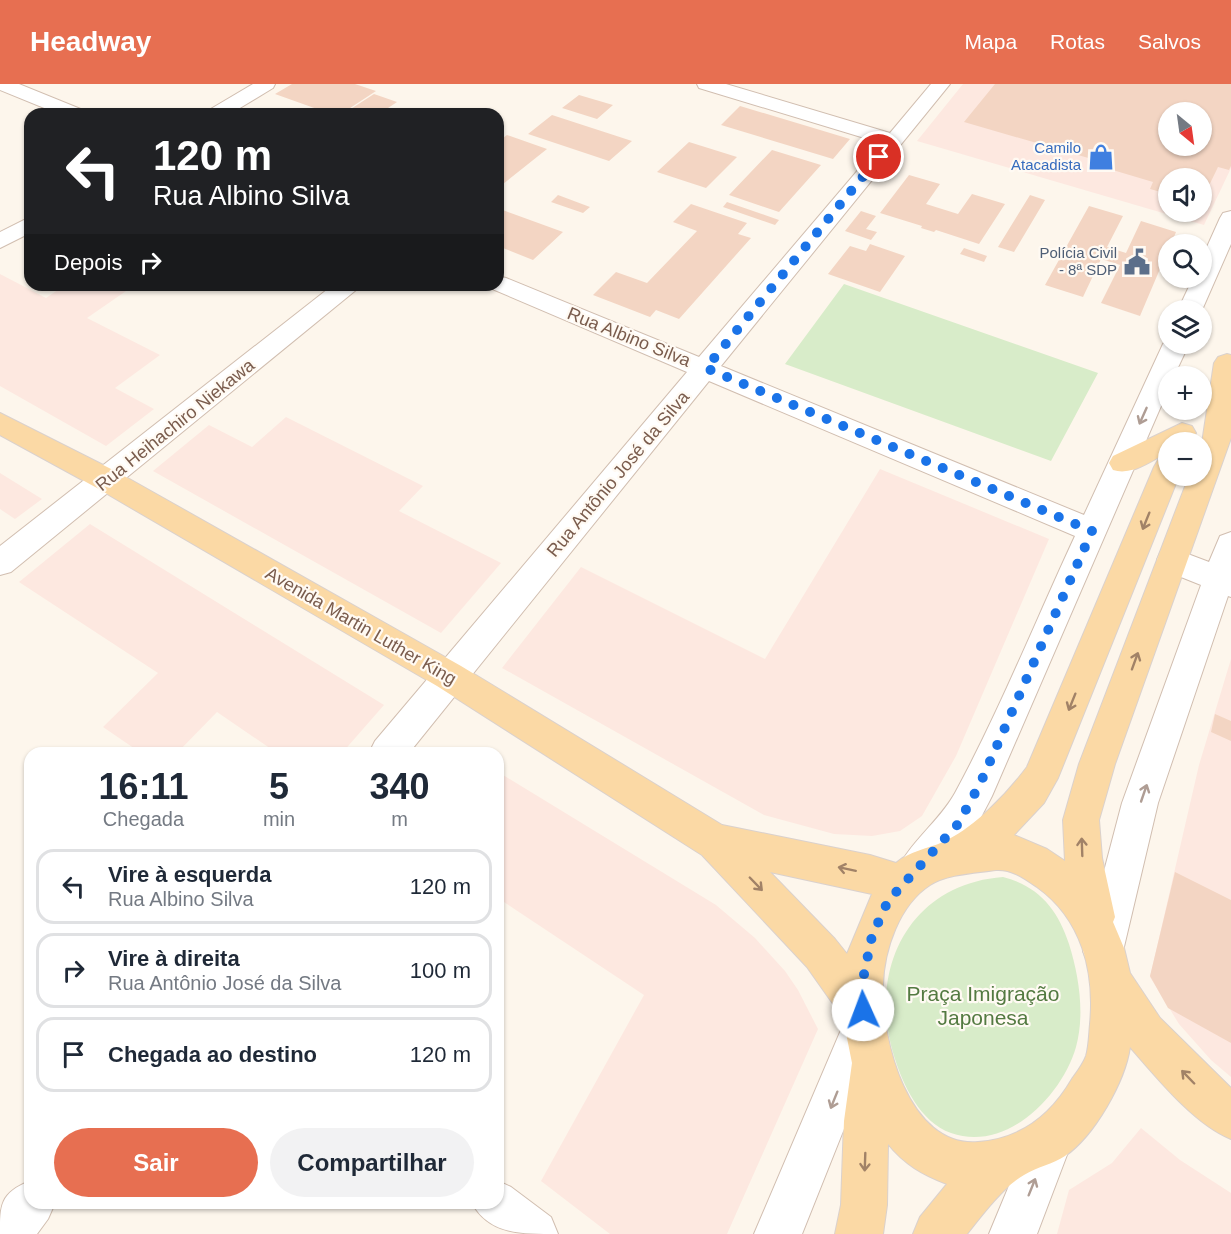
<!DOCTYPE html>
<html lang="pt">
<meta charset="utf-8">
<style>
body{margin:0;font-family:Arial,sans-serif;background:#f2f2f3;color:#1f2937;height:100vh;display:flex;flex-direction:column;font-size:22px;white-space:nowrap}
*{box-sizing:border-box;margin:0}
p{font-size:20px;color:#747a83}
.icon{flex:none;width:33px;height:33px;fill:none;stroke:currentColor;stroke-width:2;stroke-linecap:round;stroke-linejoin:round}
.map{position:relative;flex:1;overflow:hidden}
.details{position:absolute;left:24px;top:663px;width:480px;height:462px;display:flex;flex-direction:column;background:#fff;border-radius:18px;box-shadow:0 2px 4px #0004}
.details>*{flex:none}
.guide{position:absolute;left:24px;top:24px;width:480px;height:183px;border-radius:18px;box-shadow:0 2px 4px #0004;background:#202124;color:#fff;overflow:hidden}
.needle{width:39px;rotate:151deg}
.tools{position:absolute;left:1158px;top:18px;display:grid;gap:12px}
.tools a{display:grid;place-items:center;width:54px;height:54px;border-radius:50%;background:#fff;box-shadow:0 2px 4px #0004;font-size:30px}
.pin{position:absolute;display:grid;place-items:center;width:51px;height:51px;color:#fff;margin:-26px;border:3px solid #fff;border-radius:50%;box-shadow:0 2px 6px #0007}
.me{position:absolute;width:66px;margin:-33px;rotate:358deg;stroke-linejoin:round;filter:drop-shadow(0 0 4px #0008)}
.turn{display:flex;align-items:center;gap:21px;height:126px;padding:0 30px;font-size:27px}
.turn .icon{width:78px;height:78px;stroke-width:2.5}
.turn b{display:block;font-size:42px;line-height:51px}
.then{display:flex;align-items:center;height:57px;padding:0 30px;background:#0003;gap:12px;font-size:22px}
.eta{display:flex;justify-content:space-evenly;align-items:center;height:102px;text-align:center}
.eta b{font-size:36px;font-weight:800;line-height:42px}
.primary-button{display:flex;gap:12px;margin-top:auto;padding:12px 30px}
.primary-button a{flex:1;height:69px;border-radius:36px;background:#e76f51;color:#fff;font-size:24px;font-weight:800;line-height:69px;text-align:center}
.primary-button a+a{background:#f2f2f3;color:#1f2937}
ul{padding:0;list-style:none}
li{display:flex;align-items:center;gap:18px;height:75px;margin:0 12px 9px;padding:0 18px;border:3px solid #e0e1e3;border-radius:18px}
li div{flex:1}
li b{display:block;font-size:22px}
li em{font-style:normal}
header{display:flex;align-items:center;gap:36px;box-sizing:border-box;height:84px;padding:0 30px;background:#e76f51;color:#fff}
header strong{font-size:28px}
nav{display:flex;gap:33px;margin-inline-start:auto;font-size:21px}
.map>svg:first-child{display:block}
.commercial{fill:#fde8e0;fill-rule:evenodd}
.green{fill:#d8ecc9}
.building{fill:#f3d5c3;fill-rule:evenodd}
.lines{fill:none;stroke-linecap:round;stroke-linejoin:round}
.minor-casing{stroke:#d1beb0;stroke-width:2}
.major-casing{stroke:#dad1cd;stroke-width:2}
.minor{fill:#fff;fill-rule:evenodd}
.major{fill:#fbd9a5;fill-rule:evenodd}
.oneway{stroke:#af9d94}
.oneway2{stroke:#a18267}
.route{stroke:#1a73e8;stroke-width:10;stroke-dasharray:0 18}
.labels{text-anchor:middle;stroke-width:4.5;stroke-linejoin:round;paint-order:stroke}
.far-shop-label{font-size:15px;fill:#366cbe;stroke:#fffaf3;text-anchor:end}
.far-service-label{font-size:15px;fill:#4e5e75;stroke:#fffaf3;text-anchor:end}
.street-label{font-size:18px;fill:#7a5c4d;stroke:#fffaf3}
.near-park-label{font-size:21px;fill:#537a41;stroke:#fffaf3}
</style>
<header>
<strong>Headway</strong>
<nav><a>Mapa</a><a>Rotas</a><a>Salvos</a></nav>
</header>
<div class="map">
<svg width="1231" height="1150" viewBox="0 0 1231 1150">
<rect width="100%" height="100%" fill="#fdf6ec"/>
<path class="commercial" d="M963 0H1231V84L1204 141 917 57ZM1168 28H1202V62H1168ZM1168 94H1202V128H1168Z
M0 190 46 214 65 201H121L129 205 87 234 160 271 115 304 154 325 106 362 0 302Z
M286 333 423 402 399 427 501 479 441 549 153 387 209 341 252 363Z
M880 385 1049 455 956 672 922 732 900 747 872 752 834 750 764 731 502 584 581 483 765 575Z
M0 389 42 415 15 435 0 425Z
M90 440 384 621 342 669H277L217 628 177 669H141L103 643 158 589 19 498Z
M1231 575V993L1211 976 1179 940 1150 893 1199 681Z
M498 688 716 821 755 854 785 887 798 906 818 945 727 1150H610L541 1097 644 911 498 814Z
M1141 1044 1180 1076 1231 1109V1150H1057L1069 1106 1112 1079Z"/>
<path class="green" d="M844 200 1098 289 1051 377 785 280Z
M1003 793C1039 802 1058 826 1069 860 1079 892 1085 930 1076 963 1062 1012 1006 1069 951 1049 920 1038 903 1001 894 972 867 886 909 800 1003 793Z"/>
<path class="building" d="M292 0H355L376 7 341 30H331L275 10Z
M995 0H1231V82L1229 86 1218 83 1202 116V94H1168V110L1150 105 1153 98 1106 84 1109 80 964 38ZM1168 28H1202V62H1168Z
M374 10 397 18 379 30H343Z
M579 11 613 21 597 35 562 24Z
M740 22 850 55 833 75 721 41Z
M552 31 632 57 609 77 528 50Z
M507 51 547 65 498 104V58Z
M689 58 737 73 706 104 657 88Z
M772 66 821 81 779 128 729 111Z
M909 91 940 100 926 120 958 130 972 110 1005 120 979 160 936 146 934 148 921 144 922 142 880 129Z
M558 111 590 123 583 129 551 118Z
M1030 111 1045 116 1014 168 998 163Z
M727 118 779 136 775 141 723 123Z
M691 120 747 139 738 150 751 154 679 235 656 226 650 233 593 211 616 188 647 199 697 147 673 138Z
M1089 122 1123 132 1107 163 1126 169 1141 137 1176 148 1171 160H1168V166L1140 232 1101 219 1120 181 1101 175 1083 213 1045 201Z
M500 125 563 148 533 176 498 162V127Z
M861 127 876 132 866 145 877 148 871 156 845 147Z
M870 160 905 172 880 208 828 190 850 162 866 167Z
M964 164 987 172 984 178 960 170Z
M1215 630 1231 637V657L1211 648Z
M1175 788 1231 816V959L1168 924 1150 892Z"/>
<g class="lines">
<g class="minor-casing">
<path id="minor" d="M0 0H19L83 26 86 30H59L0 6Z
M253 0H275L273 4 230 30H206L209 26Z
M697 0H726L890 49 931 0H950L721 282 1084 431 1163 260 1168 254V260H1189L1174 292H1168V306L992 712C976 744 949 794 915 808L901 803 896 789C909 758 939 738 955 709 1000 626 1035 538 1075 452L709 297 409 669H369L375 657 687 288 490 204 487 201H498V192L506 194 699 273 881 59 699 4Z
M1231 127V160L1202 226H1178L1193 194H1202V174L1220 134 1223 129Z
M30 133V149L0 164V148Z
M333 201H360L356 206 11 488 0 491V462Z
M1231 448V513L1228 512 1158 719 1123 867 1117 881 1103 887 1089 881 1083 867 1122 719 1201 501 1161 485 1157 476 1161 467 1172 464 1209 478 1220 452Z
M864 921 879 927 885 942 802 1150H754L849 927Z
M1051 1033 1067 1039 1073 1055 1037 1150H989L1035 1039Z
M30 1097V1119H55L48 1135 37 1150H0C0 1121 0 1109 30 1097Z
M498 1097 511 1103 551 1133 558 1150C519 1150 489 1150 472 1119H498Z"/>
</g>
<g class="major-casing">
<path id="major" d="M1227 270 1231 271V354L1115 680 1099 736 1102 774 1115 833 1113 838 1124 864 1130 889 1160 934 1231 1004V1055C1194 1040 1157 994 1130 963 1125 998 1094 1052 1065 1072 1053 1080 1037 1083 1024 1091 1003 1103 982 1131 967 1150H913L920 1133 947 1100C923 1091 904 1080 888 1060L887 1121 883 1150H835L841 1121 844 1037 852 979 843 934 807 883 702 771 437 602 97 404 0 351V329L117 388 461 582 722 741 870 771 896 779C909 767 927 765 943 758 974 744 1007 710 1027 683L1154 383 1158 376 1168 373V392H1179L1058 694 1044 719 1014 751 1047 765 1065 777 1063 736 1079 680 1189 392H1202V359L1214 279 1218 273ZM996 786C1012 785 1024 794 1037 803 1082 835 1095 888 1090 940 1089 950 1089 962 1086 972 1083 980 1077 988 1072 995 1051 1031 1021 1055 978 1058 908 1064 881 955 883 901 884 866 899 821 930 801 947 790 975 789 996 786ZM770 788 872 810 847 870 835 855Z
M1182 339 1192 342 1196 349C1189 361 1181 358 1168 358V368C1151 377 1132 392 1113 386L1109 379 1113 372Z"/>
</g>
<use href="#minor" class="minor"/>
<use href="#major" class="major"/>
</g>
<defs><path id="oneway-shaft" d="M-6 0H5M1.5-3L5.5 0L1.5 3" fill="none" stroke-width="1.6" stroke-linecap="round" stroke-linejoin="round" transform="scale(1.5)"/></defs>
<g class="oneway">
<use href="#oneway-shaft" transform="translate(1143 332) rotate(114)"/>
<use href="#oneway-shaft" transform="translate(1144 709) rotate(-71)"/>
<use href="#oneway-shaft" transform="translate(834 1016) rotate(112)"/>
<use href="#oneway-shaft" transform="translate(1032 1103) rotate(-68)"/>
</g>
<g class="oneway2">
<use href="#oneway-shaft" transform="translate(1146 437) rotate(112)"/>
<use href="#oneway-shaft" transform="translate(1135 577) rotate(-70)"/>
<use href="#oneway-shaft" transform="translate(1072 618) rotate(112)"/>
<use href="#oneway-shaft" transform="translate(1082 763) rotate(-92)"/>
<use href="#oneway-shaft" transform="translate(847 785) rotate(-168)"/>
<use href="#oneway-shaft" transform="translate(756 800) rotate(46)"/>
<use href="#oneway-shaft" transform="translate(1188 993) rotate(-134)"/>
<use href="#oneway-shaft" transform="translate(865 1078) rotate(92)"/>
</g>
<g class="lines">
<path class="route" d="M863 926 862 900 872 852 888 817 958 740 980 700 1092 447 706 284 879 73"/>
</g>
<defs>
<g id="shop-bare" transform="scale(2.07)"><path d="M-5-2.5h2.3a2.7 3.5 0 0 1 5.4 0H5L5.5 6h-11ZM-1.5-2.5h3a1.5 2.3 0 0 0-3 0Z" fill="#3f7fe0" stroke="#fffaf3" stroke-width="2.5" paint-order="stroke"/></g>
<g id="civic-bare" transform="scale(2.07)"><path d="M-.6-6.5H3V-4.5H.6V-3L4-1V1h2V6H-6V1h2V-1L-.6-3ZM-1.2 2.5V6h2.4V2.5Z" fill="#5c6f8a" stroke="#fffaf3" stroke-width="2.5" paint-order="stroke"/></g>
</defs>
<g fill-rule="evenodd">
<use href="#shop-bare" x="1101" y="73"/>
<use href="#civic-bare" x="1137" y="178"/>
</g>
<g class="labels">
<g class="far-shop-label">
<text x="1081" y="69">Camilo<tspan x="1081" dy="17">Atacadista</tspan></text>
</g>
<g class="far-service-label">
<text x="1117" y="174">Polícia Civil<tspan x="1117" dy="17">- 8ª SDP</tspan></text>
</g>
<g class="street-label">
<text transform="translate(629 253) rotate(22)" y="6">Rua Albino Silva</text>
<text transform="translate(175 341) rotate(-39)" y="6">Rua Heihachiro Niekawa</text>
<text transform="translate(618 390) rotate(-50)" y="6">Rua Antônio José da Silva</text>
<text transform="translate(361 542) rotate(30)" y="6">Avenida Martin Luther King</text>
</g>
<g class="near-park-label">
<text x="983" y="917">Praça Imigração<tspan x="983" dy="24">Japonesa</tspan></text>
</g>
</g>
</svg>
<div class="tools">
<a><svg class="needle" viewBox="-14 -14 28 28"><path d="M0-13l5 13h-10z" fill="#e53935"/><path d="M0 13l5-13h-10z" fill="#747a83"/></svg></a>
<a><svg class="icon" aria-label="sound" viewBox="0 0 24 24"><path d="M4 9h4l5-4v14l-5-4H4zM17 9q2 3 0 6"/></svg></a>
<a><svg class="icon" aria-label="search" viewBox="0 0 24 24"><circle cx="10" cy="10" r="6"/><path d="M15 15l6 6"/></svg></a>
<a><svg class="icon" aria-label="layers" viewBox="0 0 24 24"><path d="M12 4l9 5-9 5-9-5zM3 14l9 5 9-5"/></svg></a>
<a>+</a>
<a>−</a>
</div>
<div class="pin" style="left:879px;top:73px;background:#d93025"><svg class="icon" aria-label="arrive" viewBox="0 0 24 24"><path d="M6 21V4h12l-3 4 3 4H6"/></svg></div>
<svg class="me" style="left:863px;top:926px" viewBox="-20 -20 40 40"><circle r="19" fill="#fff"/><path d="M0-13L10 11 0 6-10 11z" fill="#1a73e8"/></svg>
<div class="guide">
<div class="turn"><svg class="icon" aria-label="left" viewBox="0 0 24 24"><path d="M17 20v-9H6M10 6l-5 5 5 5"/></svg><div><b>120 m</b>Rua Albino Silva</div></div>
<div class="then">Depois<svg class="icon" aria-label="right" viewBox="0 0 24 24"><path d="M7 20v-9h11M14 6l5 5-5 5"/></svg></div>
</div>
<section class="details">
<div class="eta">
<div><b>16:11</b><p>Chegada</p></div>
<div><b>5</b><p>min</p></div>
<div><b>340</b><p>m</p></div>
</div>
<ul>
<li><svg class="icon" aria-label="left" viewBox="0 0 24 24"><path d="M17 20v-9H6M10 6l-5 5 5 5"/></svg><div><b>Vire à esquerda</b><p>Rua Albino Silva</p></div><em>120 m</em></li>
<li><svg class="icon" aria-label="right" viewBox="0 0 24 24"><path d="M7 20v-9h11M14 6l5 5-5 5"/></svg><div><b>Vire à direita</b><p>Rua Antônio José da Silva</p></div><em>100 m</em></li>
<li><svg class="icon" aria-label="arrive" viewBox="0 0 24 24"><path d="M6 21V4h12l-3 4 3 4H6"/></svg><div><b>Chegada ao destino</b></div><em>120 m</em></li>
</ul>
<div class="primary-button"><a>Sair</a><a>Compartilhar</a></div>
</section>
</div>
